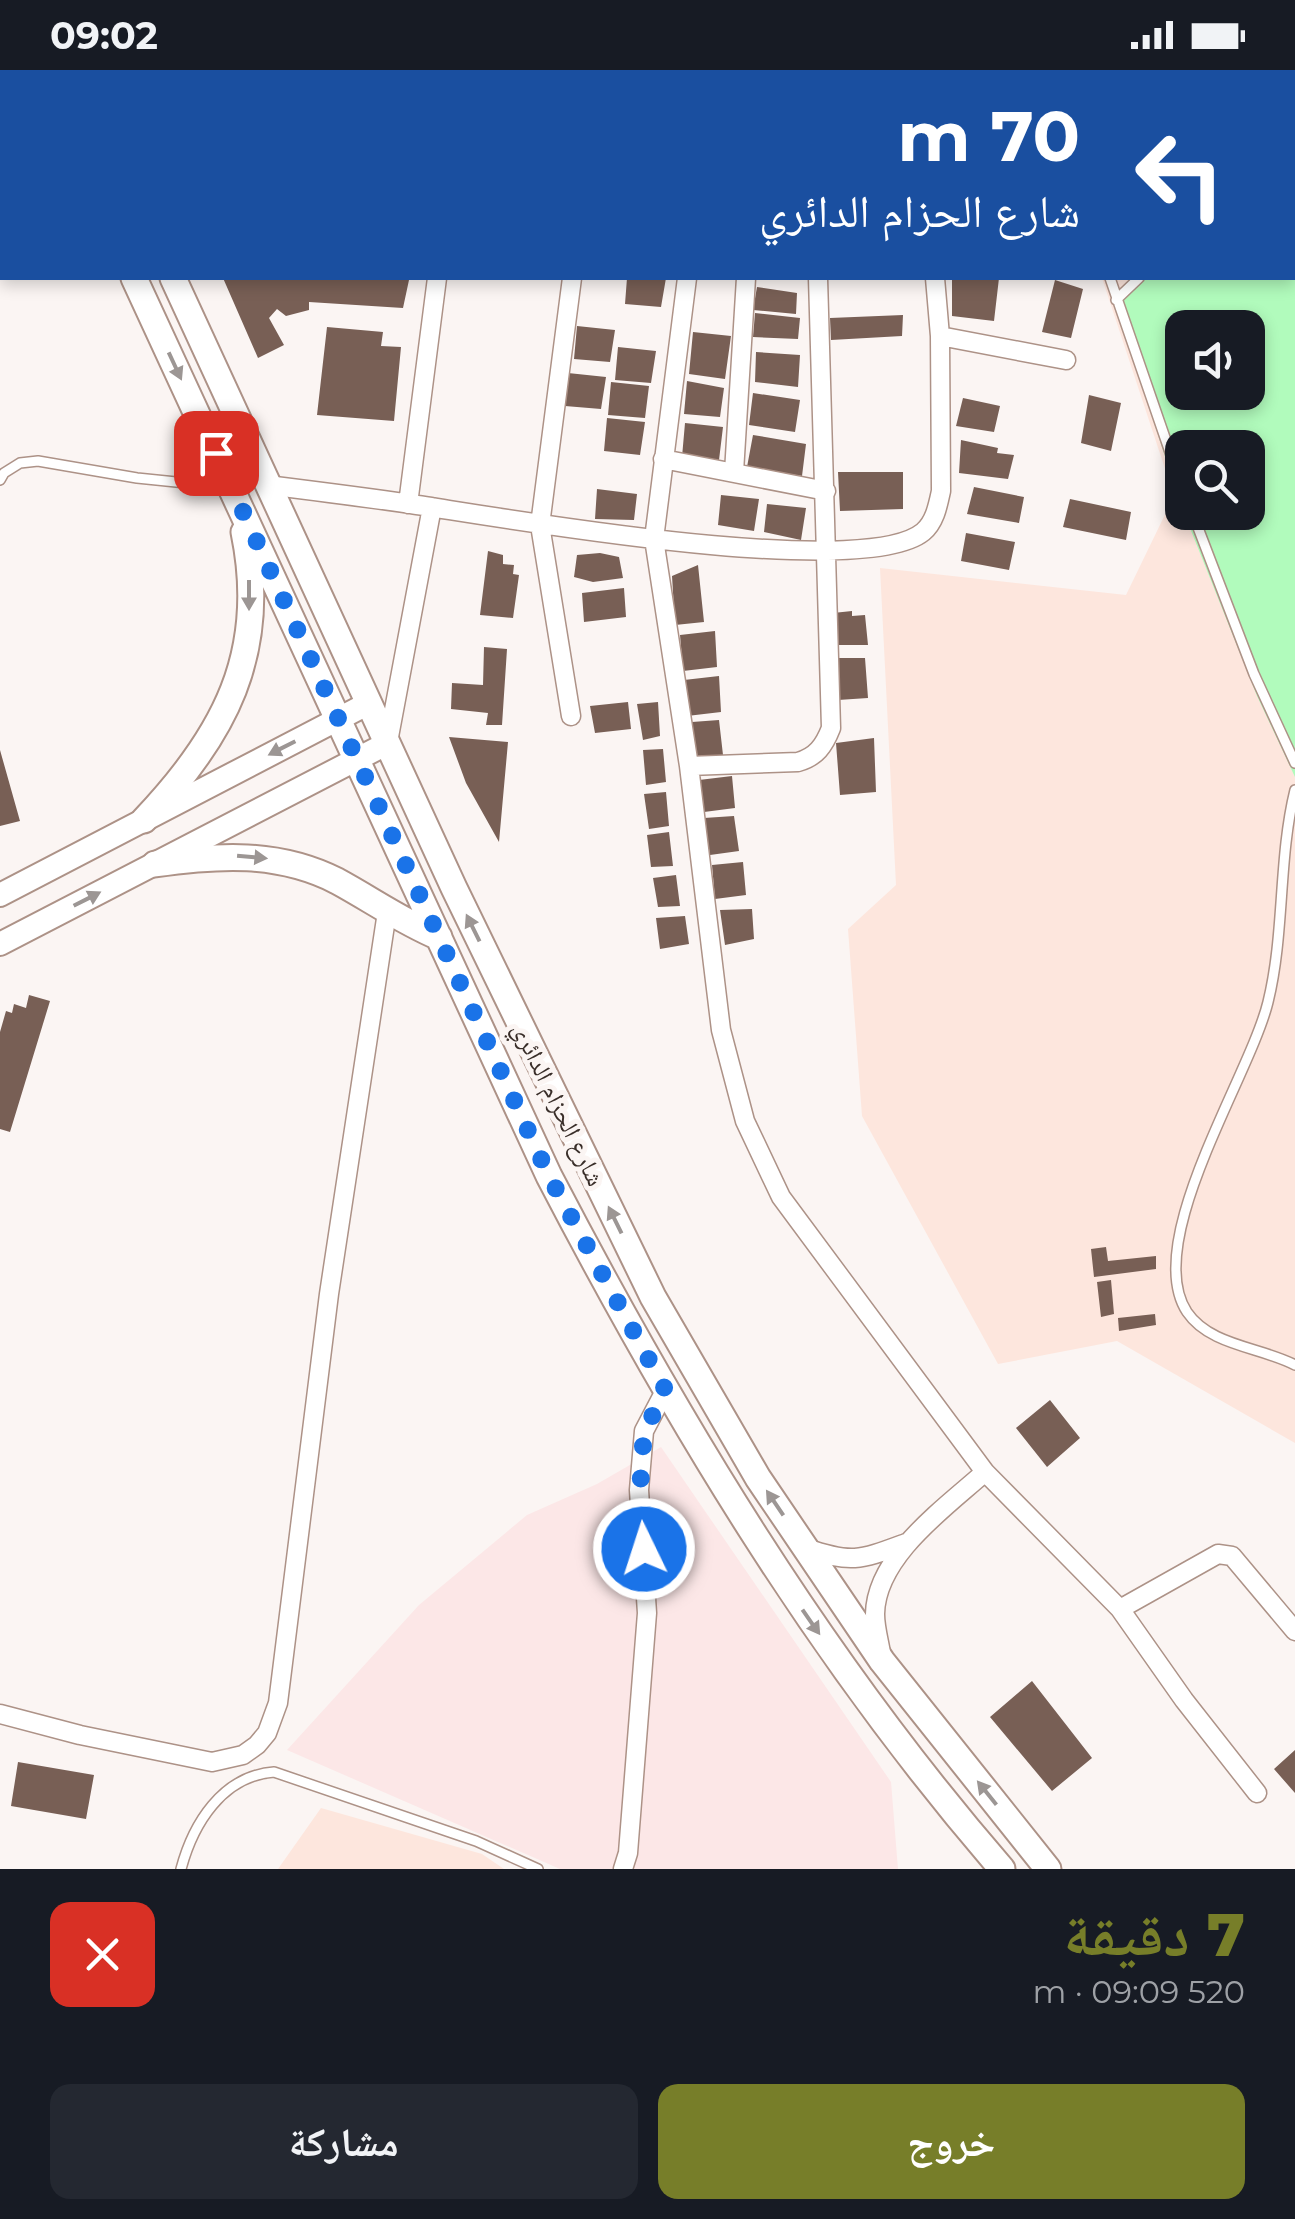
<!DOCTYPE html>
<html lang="ar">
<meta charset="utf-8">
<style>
body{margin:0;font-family:Montserrat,"Noto Naskh Arabic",sans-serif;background:#242831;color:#f1f3f6;direction:rtl;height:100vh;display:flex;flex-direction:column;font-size:38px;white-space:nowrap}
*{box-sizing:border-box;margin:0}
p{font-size:32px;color:#9ea1a6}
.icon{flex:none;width:55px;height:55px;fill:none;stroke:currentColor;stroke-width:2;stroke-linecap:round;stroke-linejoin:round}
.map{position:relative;height:1799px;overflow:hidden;direction:ltr}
.side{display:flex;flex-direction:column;background:#171b24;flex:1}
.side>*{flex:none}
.banner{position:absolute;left:0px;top:0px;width:1295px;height:210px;box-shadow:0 5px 15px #0003;direction:rtl;background:#1a4fa0;color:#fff;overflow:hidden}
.buttons{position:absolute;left:1165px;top:240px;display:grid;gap:20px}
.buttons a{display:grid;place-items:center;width:100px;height:100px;border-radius:20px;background:#171b24;box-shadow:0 5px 15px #0003;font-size:50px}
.pin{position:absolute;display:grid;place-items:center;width:85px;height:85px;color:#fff;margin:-42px;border-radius:20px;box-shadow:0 5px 15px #0006}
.me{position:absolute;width:110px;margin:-55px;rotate:356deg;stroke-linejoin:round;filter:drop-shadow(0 0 8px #0008)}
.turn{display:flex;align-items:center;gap:35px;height:210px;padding:0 50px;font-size:45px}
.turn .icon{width:130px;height:130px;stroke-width:2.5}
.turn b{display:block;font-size:70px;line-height:85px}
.round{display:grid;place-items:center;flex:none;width:105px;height:105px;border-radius:20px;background:#242831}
.overview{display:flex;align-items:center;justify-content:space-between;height:170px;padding:0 50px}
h1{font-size:60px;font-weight:800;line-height:75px;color:#777e29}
.action{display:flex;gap:20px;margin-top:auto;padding:20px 50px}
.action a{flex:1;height:115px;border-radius:20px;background:#777e29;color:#fff;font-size:40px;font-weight:800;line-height:115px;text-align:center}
.action a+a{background:#242831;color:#f1f3f6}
.status{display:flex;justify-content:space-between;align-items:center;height:70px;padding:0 50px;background:#171b24;direction:ltr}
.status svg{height:28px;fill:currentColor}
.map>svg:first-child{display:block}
.commercial{fill:#fce7e7}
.built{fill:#fde6dd;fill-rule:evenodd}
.green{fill:#b1fbbc;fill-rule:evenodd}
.building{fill:#785f55}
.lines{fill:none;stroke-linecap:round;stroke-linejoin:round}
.lane-casing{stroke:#ad9287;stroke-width:12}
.street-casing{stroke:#ad9287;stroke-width:21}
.secondary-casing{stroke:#ad9287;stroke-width:26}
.primary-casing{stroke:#ad9287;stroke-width:29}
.lane{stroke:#fff;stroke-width:9}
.street{stroke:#fff;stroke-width:18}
.secondary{stroke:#fff;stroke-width:22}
.primary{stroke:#fff;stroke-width:25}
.oneway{fill:#9c9694}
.route{stroke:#1a73e8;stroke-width:18;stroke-dasharray:0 32.4}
.labels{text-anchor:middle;stroke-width:10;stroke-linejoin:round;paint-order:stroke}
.street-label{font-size:25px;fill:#392e29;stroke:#fbf5f3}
</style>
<div class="status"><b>09:02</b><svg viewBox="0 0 49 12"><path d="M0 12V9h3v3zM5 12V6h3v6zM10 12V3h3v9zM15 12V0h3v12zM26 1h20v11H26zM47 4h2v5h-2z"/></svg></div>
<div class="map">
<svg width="1295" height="1799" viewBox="0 0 1295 1799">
<rect width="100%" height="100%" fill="#fbf5f3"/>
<path class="commercial" d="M661 1377 891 1712 898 1799H560L287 1680 419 1535 527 1445 597 1414Z"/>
<path class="built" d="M1043 0H1295V1373L1117 1271 998 1294 862 1046 848 859 896 815 880 498 1126 525 1174 426 1102 208H1292V2ZM1182 258H1248V322H1182ZM1182 378H1248V442H1182Z
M321 1738 482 1784 504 1799H278Z"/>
<path class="green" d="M1253 0H1295V707L1257 626 1184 443 1248 442V378H1182V439L1117 238 1135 208H1292V2H1249ZM1182 258H1248V322H1182Z"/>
<path class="building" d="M223 208H379L409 210 403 238 309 232V240L286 246 277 239 269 248 284 275 258 288Z
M627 208H666L661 237 625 234Z
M952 208H999L994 251 952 246Z
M1055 210 1083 219 1071 268 1042 262Z
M757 217 797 223 796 244 753 240Z
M755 243 800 248 798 269 753 267Z
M903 245 902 266 831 270 830 248Z
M577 256 615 260 610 292 574 289Z
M327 257 383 262 381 276 401 277 394 351 317 345Z
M693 262 731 266 725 309 689 304Z
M618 277 656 281 651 313 615 310Z
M756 282 800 285 798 317 755 312Z
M568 303 606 307 601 339 565 336Z
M687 311 724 318 720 347 684 344Z
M611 312 649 316 645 348 608 345Z
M753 323 800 330 795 362 749 355Z
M1089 325 1121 333 1111 381 1081 373Z
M963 328 1000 336 994 362 956 356Z
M607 348 645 352 640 385 604 381Z
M685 353 723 357 719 390 682 387Z
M753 365 806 374 802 406 747 397Z
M961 370 998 378 997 383 1014 385 1008 409 959 403Z
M838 402H903V439L840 441Z
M974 417 1024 427 1019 453 967 444Z
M597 419 637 424 634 450 595 449Z
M721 425 759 429 754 461 718 455Z
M1070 429 1131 442 1126 470 1063 457Z
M767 434 806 438 801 470 764 462Z
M966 463 1015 472 1009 500 961 491Z
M488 481 503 485V494L514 495 513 504 519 505 513 548 480 545Z
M600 483 619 487 623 508 593 512 574 507 577 485Z
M698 495 704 552 675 555 672 506Z
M624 518 626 547 584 552 582 523Z
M852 541V546L865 545 868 575H834L833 543Z
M715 561 717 597 683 601 680 565Z
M484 577 507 579 502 655H486L488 643 451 639 452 613 483 615Z
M835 588H865L868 628 838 630Z
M719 606 721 642 687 646 684 610Z
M628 632 631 659 595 663 590 636Z
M658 632 660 666 643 670 637 634Z
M719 650 723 685 696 688 692 652Z
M449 667 508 672 499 772 466 713Z
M874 668 876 722 840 725 836 673Z
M663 679 666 712 646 715 643 680Z
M0 680 20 751 0 756Z
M732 706 735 738 704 742 699 710Z
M666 722 669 756 649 759 644 724Z
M734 746 739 781 710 785 704 748Z
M669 762 673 796 651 797 647 765Z
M743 792 746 825 715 829 712 795Z
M676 805 680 836 658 837 653 808Z
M752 839 754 869 725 875 720 840Z
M685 846 689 874 660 879 656 848Z
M29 925 50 931 10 1062 0 1059V962L6 941 12 943 14 934 26 938Z
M1106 1177 1108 1191 1156 1186V1199L1094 1207 1091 1179Z
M1111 1210 1114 1244 1101 1247 1097 1212Z
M1155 1244 1156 1255 1119 1261 1118 1248Z
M1050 1330 1080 1368 1047 1397 1016 1358Z
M1032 1611 1092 1688 1052 1721 990 1647Z
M1295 1680V1723L1274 1699Z
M18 1692 94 1705 86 1749 11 1736Z"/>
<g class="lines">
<g class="lane-casing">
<path id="lane" d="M1053 0 1054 2
M1246 2 1250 0
M1110 208 1182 417
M1116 230 1139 208
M0 410 4 403 20 393 38 391 137 408 225 417
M1192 442 1254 604 1295 693
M1295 720C1278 789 1285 863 1268 932 1250 1006 1141 1172 1187 1242 1210 1276 1261 1277 1295 1295
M181 1799C193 1754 222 1706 274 1702L476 1771 538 1799"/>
</g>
<g class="street-casing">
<path id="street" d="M460 2V0
M601 2 602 0
M714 2V0
M687 208 654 469 689 696 721 960 745 1051 781 1127 985 1402 1120 1539 1184 1630 1257 1723
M940 266 1066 290
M663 389 826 421
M734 402 746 208
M267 415C315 421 363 427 411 434 499 447 862 512 923 462 935 452 938 435 941 421L940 266 935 208
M408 434 437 208
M571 646 540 455 572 208
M388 672 432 437
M689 696 798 692C816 687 824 676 831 658L818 208
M806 1478C852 1494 860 1490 906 1473
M1120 1539 1218 1484 1232 1486 1295 1561
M881 1583C879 1571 875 1557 875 1544 876 1486 946 1437 985 1402
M0 1644 80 1665 212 1692 243 1685 257 1675 267 1663 278 1633 329 1224 387 842
M623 1799 628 1783 647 1543 639 1420 644 1361 665 1321"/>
</g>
<g class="secondary-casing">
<path id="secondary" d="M0 825 369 633
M0 874 388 673"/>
</g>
<g class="primary-casing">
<path id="primary" d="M39 0 40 2
M77 0 78 2
M134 208 549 1106C677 1352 820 1589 1002 1799
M173 208 454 818 653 1227 758 1408 882 1591 1048 1799
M144 750C224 666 269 583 244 462
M155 794C218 785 278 781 337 811 372 830 403 852 439 867"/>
</g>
<use href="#lane" class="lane"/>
<use href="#street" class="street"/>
<use href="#secondary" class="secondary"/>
<use href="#primary" class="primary"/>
</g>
<defs><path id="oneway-solid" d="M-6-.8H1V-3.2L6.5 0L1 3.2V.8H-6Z" transform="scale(2.5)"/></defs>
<g class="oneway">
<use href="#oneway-solid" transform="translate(175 296) rotate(65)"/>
<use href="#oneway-solid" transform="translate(249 525) rotate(90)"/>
<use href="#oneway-solid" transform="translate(282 678) rotate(153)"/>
<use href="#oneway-solid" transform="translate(252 787) rotate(5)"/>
<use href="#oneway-solid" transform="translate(87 829) rotate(-27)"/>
<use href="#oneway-solid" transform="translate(473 858) rotate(-116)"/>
<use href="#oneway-solid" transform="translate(615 1150) rotate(-116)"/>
<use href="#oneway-solid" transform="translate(775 1433) rotate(-124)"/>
<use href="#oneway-solid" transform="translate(811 1552) rotate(55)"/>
<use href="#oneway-solid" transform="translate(987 1723) rotate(-129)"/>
</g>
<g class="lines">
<path class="route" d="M216 383 549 1106 666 1321 644 1361 640 1420 644 1479"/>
</g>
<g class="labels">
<g class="street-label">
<text transform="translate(559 1034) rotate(64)" y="9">شارع الحزام الدائري</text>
</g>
</g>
</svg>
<div class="buttons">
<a><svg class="icon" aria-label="sound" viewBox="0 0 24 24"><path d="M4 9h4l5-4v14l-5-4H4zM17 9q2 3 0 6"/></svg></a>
<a><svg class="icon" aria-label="search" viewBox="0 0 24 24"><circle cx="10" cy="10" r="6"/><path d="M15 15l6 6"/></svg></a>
</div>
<div class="pin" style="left:216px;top:383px;background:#d93025"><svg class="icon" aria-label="arrive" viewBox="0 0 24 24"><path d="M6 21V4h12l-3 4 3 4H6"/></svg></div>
<svg class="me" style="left:644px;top:1479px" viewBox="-20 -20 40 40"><circle r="17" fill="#1a73e8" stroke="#fff" stroke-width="3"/><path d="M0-11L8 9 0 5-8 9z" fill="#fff"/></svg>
<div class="banner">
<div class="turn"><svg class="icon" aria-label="left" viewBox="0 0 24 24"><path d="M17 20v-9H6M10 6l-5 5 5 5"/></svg><div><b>70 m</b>شارع الحزام الدائري</div></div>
</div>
</div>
<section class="side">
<div class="overview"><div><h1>7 دقيقة</h1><p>520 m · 09:09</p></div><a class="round" style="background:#d93025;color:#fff"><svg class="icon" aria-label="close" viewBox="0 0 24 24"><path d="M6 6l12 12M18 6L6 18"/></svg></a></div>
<div class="action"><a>خروج</a><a>مشاركة</a></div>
</section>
